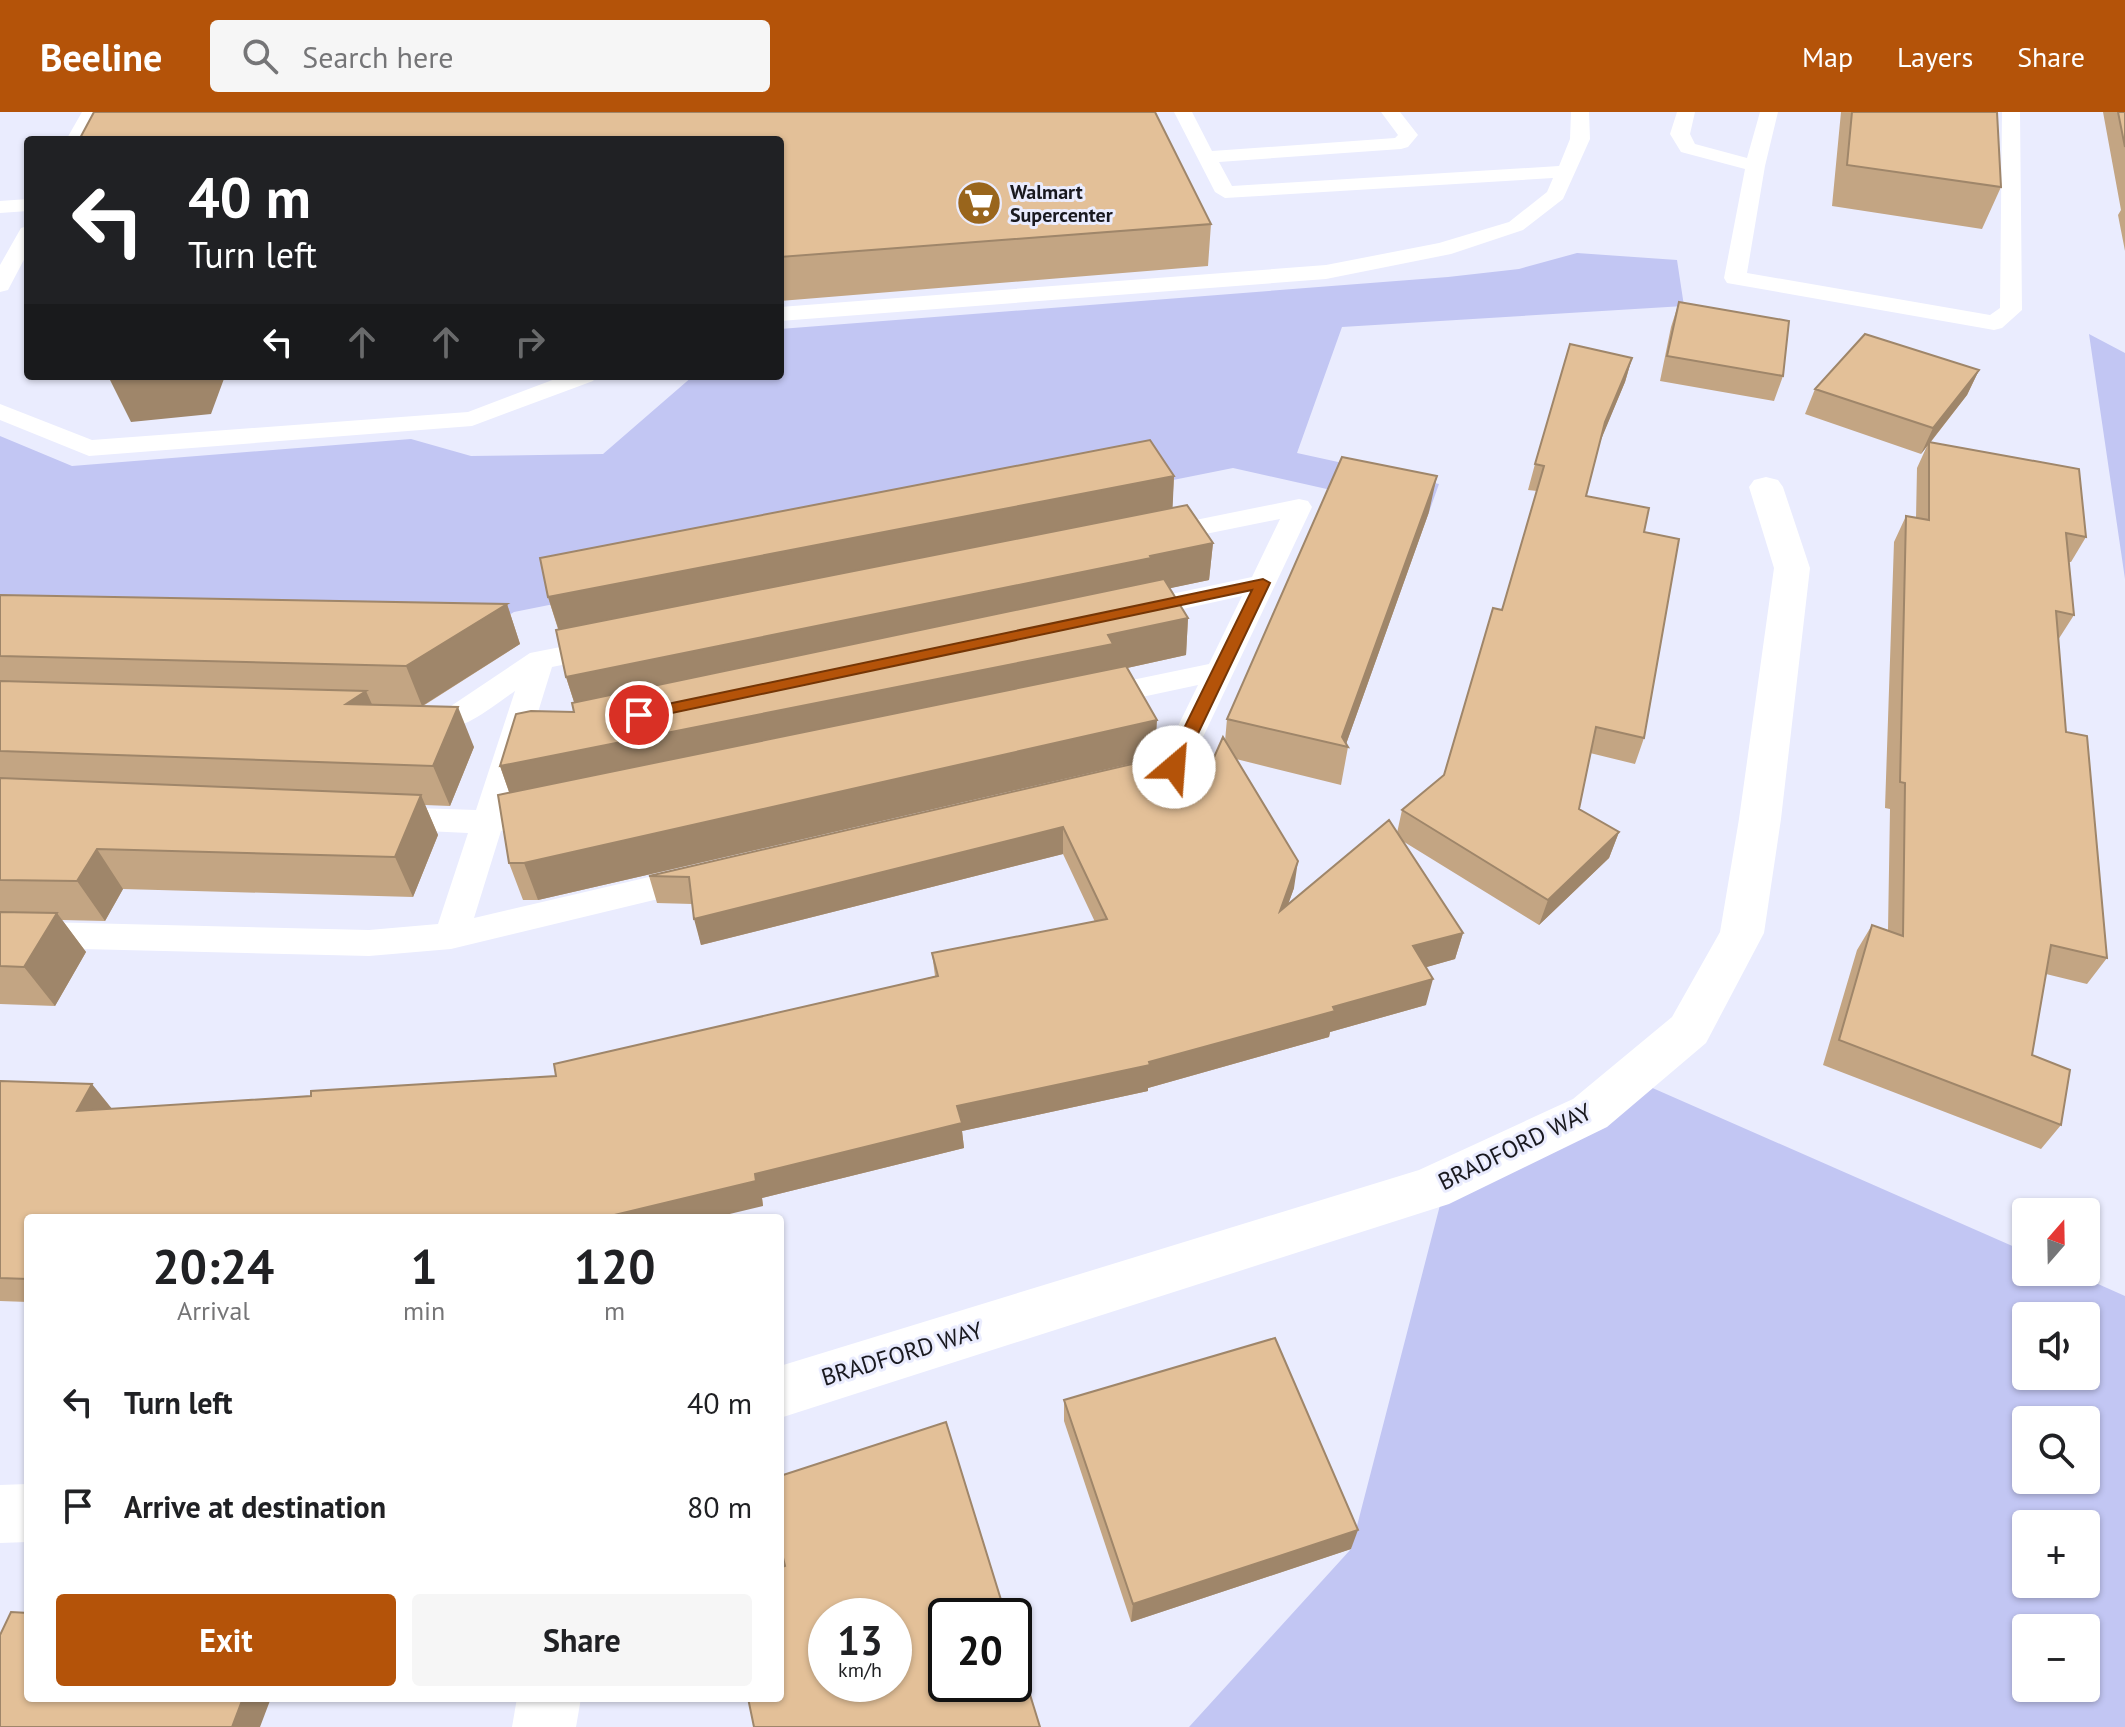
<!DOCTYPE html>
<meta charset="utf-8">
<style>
body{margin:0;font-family:"PT Sans",sans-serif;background:#f6f6f6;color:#202124;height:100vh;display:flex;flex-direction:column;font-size:30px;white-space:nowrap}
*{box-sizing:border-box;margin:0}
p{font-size:26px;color:#757577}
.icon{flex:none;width:44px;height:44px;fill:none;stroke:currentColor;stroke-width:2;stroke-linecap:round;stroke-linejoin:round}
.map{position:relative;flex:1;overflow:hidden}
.panel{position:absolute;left:24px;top:1102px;width:760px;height:488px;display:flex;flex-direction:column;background:#fff;border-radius:8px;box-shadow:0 2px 6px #0004}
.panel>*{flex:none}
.hud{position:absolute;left:24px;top:24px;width:760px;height:244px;border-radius:8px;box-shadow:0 2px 6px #0004;background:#202124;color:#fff;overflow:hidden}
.needle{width:52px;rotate:20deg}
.fabs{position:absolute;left:2012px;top:1086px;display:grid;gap:16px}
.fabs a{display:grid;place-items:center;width:88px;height:88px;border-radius:8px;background:#fff;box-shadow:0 2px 6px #0004;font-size:40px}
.speed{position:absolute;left:808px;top:1486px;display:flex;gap:16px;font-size:40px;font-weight:700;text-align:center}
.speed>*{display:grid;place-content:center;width:104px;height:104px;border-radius:50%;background:#fff;box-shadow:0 2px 6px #0004;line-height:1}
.speed small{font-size:20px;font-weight:400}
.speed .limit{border:4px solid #111;border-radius:12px;background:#fff;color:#111}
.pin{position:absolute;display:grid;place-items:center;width:68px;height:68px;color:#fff;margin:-34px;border:4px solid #fff;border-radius:50%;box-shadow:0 2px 8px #0007}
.me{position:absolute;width:88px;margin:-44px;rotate:27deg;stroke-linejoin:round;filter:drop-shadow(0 0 6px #0008)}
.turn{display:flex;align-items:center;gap:28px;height:168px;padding:0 32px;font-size:36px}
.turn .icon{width:104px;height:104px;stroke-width:2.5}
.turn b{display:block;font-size:56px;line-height:68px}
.lanes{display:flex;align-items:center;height:76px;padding:0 32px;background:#0003;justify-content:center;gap:40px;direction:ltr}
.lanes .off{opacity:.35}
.eta{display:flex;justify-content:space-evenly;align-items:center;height:136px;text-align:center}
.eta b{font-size:48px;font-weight:600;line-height:56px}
.button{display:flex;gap:16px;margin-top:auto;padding:16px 32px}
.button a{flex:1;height:92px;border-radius:8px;background:#b45309;color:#fff;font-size:32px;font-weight:600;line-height:92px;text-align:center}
.button a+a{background:#f6f6f6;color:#202124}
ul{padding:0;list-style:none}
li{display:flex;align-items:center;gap:24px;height:104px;padding:0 32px}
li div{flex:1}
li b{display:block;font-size:30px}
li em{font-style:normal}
header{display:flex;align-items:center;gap:48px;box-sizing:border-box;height:112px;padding:0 40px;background:#b45309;color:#fff}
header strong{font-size:38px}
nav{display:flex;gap:44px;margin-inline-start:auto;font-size:28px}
.search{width:560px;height:72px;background:#f6f6f6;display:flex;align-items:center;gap:20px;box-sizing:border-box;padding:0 28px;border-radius:8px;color:#757577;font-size:30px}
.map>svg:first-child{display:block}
.green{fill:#c2c6f3;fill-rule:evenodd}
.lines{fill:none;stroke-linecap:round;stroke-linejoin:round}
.service{fill:#fff;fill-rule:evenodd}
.minor{fill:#fff;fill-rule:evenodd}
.wall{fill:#c3a583}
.shaded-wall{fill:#9f866a}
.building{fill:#e3c098;stroke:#9f866a;stroke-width:2;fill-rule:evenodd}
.route{fill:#b45309;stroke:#753606;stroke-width:2}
.labels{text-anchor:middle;stroke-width:6;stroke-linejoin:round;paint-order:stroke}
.far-poi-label{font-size:20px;font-weight:bold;fill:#19191f;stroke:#eaecfe;text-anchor:start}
.street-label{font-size:24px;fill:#19191f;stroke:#eaecfe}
</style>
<header>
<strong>Beeline</strong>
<div class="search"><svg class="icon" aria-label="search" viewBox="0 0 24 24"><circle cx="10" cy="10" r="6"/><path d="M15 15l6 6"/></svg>Search here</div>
<nav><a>Map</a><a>Layers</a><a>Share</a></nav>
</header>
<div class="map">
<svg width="2125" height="1615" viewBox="0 0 2125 1615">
<rect width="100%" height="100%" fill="#eaecfe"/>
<path class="green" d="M1577 141 1677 148 1684 194 1342 215 1297 341 1439 372 1429 400 1233 356 514 500 463 531 0 514V324L72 354 411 327 471 344 603 342 693 264H780V217L1448 165 1519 157Z
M2089 222 2125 241V467Z
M1632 967 2026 1140V1160H2071L2125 1184V1615H1189L1351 1437 1446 1070ZM2026 1204H2086V1264H2026ZM2026 1308H2086V1368H2026ZM2026 1412H2086V1472H2026ZM2026 1516H2086V1576H2026Z"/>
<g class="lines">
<path class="service" d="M82 0H100L86 28H66Z
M1174 0H1192L1212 39 1395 26 1398 23 1381 0H1400L1418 23 1408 35 1401 37 1219 50 1232 74 1559 54 1570 27 1571 0H1589L1590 27 1563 87 1523 118 1451 142 1326 167 780 209V195L1326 153 1439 131 1509 110 1547 80 1553 66 1225 86 1215 80Z
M1677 0H1695L1690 22 1695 32 1747 46 1760 0H1778L1765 54 1747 161 1990 203 2000 196 2002 0H2020L2022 198 2002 216 1994 218 1727 171 1724 166 1745 57 1681 40 1670 22Z
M28 87V99L0 101V89Z
M28 114V140L8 178 0 180V153L21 116Z
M563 264H597L593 269 472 314 89 344 0 308V292L92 328 468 300Z
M1299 387 1308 389 1312 395 1185 663 1134 675 1123 672 1118 664 1123 656 1162 647 1198 573 1095 595 1084 592 1080 585 1084 578 1209 552 1242 484 1133 508 1123 505 1119 499 1123 493 1133 490 1252 465 1280 407 1156 432 1147 430 1143 424 1147 418 1156 416Z
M606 526 616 528 620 535 616 542 552 555 509 694 546 687 557 690 562 698 557 706 501 719 474 806 696 754 708 757 713 766 708 775 451 837 369 844 0 835V809L369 818 438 812 468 721 384 717 373 714 368 706 373 698 384 695 476 698 515 579C478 604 456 628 407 614L403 607 407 600 445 598 530 541Z"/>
<path class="minor" d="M1766 365 1778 368 1783 375 1810 456 1781 707 1764 821 1706 931 1607 1015 1449 1092 780 1306V1254L1419 1058 1573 987 1672 905 1720 820 1739 707 1774 456 1749 375 1754 368Z
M28 1372V1430L0 1431V1373Z
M517 1586H581L576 1615H512Z"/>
</g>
<path class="wall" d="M1841 0H1997L2001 75 1982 117 1832 94Z
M2103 0H2125V139L2118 103 2121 98Z
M780 28 1211 112 1208 154 780 189Z
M1679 190 1783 264 1774 289 1660 269 1671 215Z
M1632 246 1625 270 1600 329 1586 384 1644 420V626L1635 652 1590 641 1579 697 1619 720 1609 746 1539 813 1401 728 1463 821 1455 847 1426 855V893L1330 920 1329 925 1148 976V979L962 1019 964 1036 762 1086 763 1094 28 1106V1190L0 1189V969L112 997 311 984 556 964 935 864 932 841 1095 810 1063 742 701 833 692 792 657 791 649 764 1196 686 1225 629 1227 607 1429 400 1346 632 1348 635 1341 673 1236 647 1294 776 1288 792 1397 721 1402 698 1444 663 1502 498 1537 379 1528 378 1535 352Z
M1979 258 1967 283 1930 331 2086 425 2071 450H2069L2074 503 2058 528 2066 620 2107 846 2087 872 2046 862 2032 943 2061 1013 2041 1037 1823 953 1857 838 1872 813 1888 818 1890 697 1885 696 1894 430 1906 404 1916 406 1917 356 1927 334 1921 342 1805 302 1815 277Z
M1174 364 1172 396 1213 431 1209 468 1170 476 1188 506 1186 543 1127 556 1155 646 538 788H523L509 751V680L500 654 574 600V590L566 565 558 517 548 485Z
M0 483 507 492 520 532 423 594 474 635 450 694 425 693 438 723 413 785 123 777 105 809 62 808 86 840 55 894 0 892Z
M1064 1288 1351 1437 1131 1510 1064 1309Z"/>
<path class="shaded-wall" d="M1632 246 1625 270 1598 335 1605 310Z
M1979 258 1967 283 1921 342 1933 316Z
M125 264H225L211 302 131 310 109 266Z
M1174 364 1172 409 563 531 548 485Z
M1437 364 1429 400 1345 635 1342 625Z
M1213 431 1209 468 578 602 566 565Z
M507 492 520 532 422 594 406 554Z
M1188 506 1186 543 513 691 500 654Z
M366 579 384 619 346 592Z
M458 595 474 635 450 694 433 654Z
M1157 608 1155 646 538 788 524 751Z
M421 683 438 723 413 785 395 745Z
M1063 715V742L701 833 694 807Z
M1619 720 1609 746 1539 813 1548 788Z
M97 737 123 777 105 809 77 769Z
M1298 749 1294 776 1276 826 1280 799Z
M57 801 86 840 55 894 24 855Z
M1463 821 1455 847 1406 861 1413 834Z
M1433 867 1426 893 1330 920 1329 925 1148 976V979L962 1019 964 1036 762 1086 763 1094 713 1106H602L755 1062 957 994 1149 950 1333 895Z
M92 972 113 998 77 999Z
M1358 1418 1351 1437 1131 1510 1133 1492Z
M243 1586H271L260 1615H232Z"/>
<path class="building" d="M94 0H1155L1211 112 780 145V28H79Z
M1852 0H1997L2001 75 1847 53Z
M2118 0H2125V35Z
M1679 190 1789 209 1783 264 1667 244Z
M1865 222 1979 258 1933 316 1815 277Z
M1570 232 1632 246 1605 310 1586 384 1649 396 1644 420 1679 427 1644 626 1596 615 1579 697 1619 720 1548 788 1402 698 1444 663 1493 496 1502 498 1544 354 1535 352Z
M1150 328 1174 364 548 485 540 446Z
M1929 330 2079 357 2086 425 2066 421 2074 503 2056 499 2066 620 2087 624 2107 846 2051 833 2032 943 2070 958 2061 1013 1839 928 1872 813 1903 824 1905 671 1900 670 1906 404 1929 408Z
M1342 345 1437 364 1342 625 1348 635 1227 607Z
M1187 393 1213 431 1150 444 1151 446 566 565 556 518Z
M1164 467 1188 506 1108 523 1113 532 500 654 516 602 531 599 574 600 572 591Z
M0 483 507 492 406 554 0 544Z
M1126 554 1157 608 524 751H509L498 683Z
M0 569 366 579 346 592 458 595 433 654 0 639Z
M1223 625 1298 749 1280 799 1389 708 1463 821 1413 834 1433 867 1333 895 1335 899 1149 950 1150 953 957 994 962 1011 755 1062 756 1069 602 1106H28V1167L0 1166V969L92 972 77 999 311 984V979L556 964 554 952 938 864 932 841 1107 807 1063 715 694 807 689 765 649 764 1171 643 1196 686Z
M0 666 421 683 395 745 97 737 77 769 0 768Z
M0 800 57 801 24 855 0 854Z
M1275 1226 1358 1418 1133 1492 1064 1288Z
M946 1310 1006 1504H946V1572H1014V1531L1040 1615H754L748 1586H780V1456L785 1454 780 1433V1364ZM826 1504H894V1572H826Z
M11 1500 28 1501V1586H243L232 1615H0V1523Z"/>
<path class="route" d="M1263 467 1270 471 1182 655 1174 660 1165 655 1252 478 639 608 631 603 639 598Z"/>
<defs>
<g id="supermarket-disc" transform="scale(2.3)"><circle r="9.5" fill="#99651c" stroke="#eaecfe"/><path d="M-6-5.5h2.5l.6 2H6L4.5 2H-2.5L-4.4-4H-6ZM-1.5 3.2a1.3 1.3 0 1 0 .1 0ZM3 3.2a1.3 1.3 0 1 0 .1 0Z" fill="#fff"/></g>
</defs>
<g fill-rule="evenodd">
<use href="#supermarket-disc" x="979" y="91"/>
</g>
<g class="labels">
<g class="far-poi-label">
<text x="1010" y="87">Walmart<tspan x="1010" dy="23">Supercenter</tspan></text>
</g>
<g class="street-label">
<text transform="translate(1515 1035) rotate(-26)" y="8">BRADFORD WAY</text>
<text transform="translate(902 1242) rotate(-17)" y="8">BRADFORD WAY</text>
</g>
</g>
</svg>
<div class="fabs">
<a><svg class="needle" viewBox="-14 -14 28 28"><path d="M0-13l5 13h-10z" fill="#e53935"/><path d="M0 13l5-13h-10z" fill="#757577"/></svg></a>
<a><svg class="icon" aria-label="sound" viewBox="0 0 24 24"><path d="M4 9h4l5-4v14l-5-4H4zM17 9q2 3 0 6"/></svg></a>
<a><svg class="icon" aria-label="search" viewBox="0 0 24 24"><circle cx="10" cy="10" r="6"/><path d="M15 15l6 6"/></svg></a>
<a>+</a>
<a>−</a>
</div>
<div class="speed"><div>13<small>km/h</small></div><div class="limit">20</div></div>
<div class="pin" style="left:639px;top:603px;background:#d93025"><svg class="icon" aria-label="arrive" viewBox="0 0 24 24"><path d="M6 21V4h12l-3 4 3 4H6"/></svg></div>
<svg class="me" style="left:1174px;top:655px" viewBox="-20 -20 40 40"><circle r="19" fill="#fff"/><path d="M0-13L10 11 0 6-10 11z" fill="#b45309"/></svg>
<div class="hud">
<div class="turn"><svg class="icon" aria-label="left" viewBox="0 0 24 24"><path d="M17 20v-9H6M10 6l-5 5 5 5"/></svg><div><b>40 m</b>Turn left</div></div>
<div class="lanes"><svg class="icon" aria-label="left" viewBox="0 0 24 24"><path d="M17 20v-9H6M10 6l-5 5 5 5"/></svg><svg class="icon off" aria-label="ahead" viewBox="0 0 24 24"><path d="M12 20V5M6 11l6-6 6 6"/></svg><svg class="icon off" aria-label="ahead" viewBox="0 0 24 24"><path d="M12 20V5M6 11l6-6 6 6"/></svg><svg class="icon off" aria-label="right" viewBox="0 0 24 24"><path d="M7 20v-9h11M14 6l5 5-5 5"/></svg></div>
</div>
<section class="panel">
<div class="eta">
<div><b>20:24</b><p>Arrival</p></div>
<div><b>1</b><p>min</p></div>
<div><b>120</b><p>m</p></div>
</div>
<ul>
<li><svg class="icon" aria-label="left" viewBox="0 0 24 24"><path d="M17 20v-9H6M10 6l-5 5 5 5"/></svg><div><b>Turn left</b></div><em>40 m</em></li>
<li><svg class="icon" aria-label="arrive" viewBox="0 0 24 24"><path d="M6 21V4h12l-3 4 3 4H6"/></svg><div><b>Arrive at destination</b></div><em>80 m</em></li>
</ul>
<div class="button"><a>Exit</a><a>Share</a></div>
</section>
</div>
